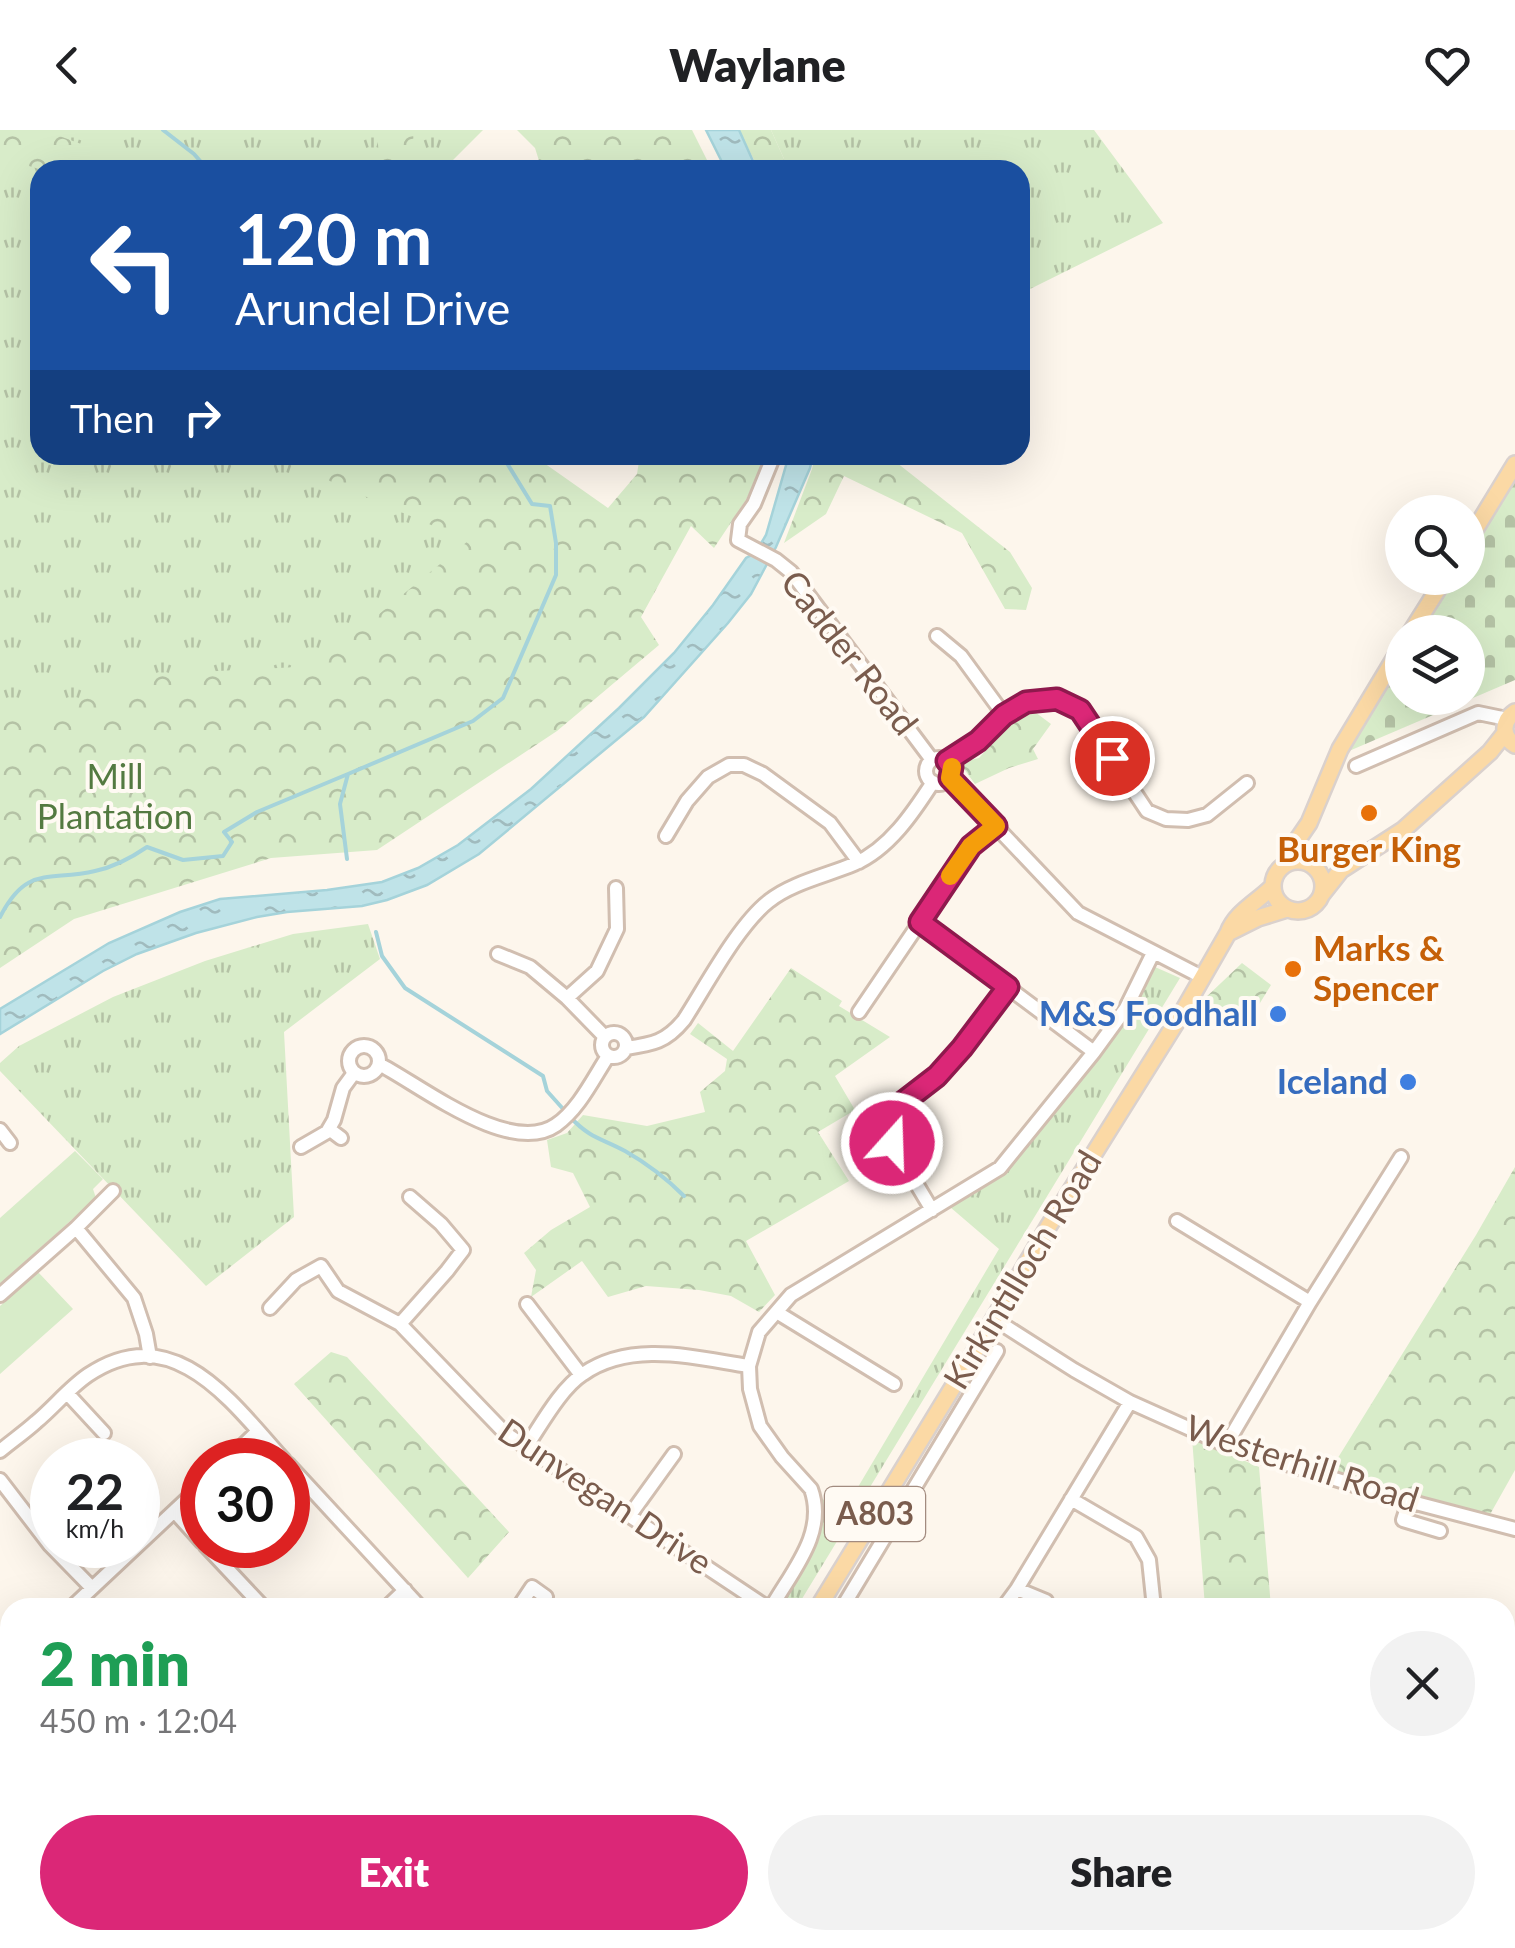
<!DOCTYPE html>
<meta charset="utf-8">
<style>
body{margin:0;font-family:Lato,sans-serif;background:#f2f2f2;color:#202124;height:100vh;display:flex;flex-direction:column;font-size:38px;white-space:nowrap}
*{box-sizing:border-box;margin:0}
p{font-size:32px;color:#757577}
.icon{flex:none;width:55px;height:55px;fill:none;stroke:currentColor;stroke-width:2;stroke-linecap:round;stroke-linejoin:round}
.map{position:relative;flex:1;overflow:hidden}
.sheet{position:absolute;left:0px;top:1468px;width:1515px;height:352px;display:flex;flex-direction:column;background:#fff;border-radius:30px 30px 0 0;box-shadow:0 10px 40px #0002}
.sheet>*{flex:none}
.top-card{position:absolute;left:30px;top:30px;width:1000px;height:305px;border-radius:30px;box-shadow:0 10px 40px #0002;background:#1a4fa0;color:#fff;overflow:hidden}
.tools{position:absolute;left:1385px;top:365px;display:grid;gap:20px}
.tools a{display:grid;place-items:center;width:100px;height:100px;border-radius:50%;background:#fff;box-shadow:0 10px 40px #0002;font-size:50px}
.speed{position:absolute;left:30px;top:1308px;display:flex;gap:20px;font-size:50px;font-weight:700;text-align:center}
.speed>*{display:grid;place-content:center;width:130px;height:130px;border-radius:50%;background:#fff;box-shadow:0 10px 40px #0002;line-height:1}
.speed small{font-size:25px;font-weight:400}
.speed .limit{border:15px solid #d22;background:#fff;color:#111}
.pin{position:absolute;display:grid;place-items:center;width:85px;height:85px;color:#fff;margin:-42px;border:5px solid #fff;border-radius:50%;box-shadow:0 2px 10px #0007}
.me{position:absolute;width:110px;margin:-55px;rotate:20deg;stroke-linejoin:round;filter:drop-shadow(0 0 8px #0008)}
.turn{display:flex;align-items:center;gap:35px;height:210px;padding:0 40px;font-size:45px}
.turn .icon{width:130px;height:130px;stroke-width:2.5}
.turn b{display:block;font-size:70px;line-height:85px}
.then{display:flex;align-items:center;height:95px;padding:0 40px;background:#0003;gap:20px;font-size:38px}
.round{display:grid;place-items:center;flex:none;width:105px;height:105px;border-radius:52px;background:#f2f2f2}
.headline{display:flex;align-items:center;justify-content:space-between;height:170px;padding:0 40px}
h1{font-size:60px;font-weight:800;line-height:75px;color:#1e9e55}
.button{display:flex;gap:20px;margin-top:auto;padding:20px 40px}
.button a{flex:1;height:115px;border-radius:60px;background:#db2777;color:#fff;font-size:40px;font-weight:800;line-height:115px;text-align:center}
.button a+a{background:#f2f2f2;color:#202124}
header{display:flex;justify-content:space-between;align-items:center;height:130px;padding:0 40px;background:#fff;font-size:45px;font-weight:800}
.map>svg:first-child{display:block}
.grass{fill:url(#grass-tufts)}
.forest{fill:url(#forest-crowns)}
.cemetery{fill:url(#cemetery-stones)}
.garden{fill:#d8ecc9}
.water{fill:url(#water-ripples);stroke:#a5d3da;stroke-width:2.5}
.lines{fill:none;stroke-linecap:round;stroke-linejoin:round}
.stream{stroke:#a5d3da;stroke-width:4}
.minor-casing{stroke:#d1beb0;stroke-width:18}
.major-casing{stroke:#dad1cd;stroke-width:20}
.minor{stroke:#fff;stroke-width:12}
.major{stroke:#fbd9a5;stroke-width:15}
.route-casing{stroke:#8e194d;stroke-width:25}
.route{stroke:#db2777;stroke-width:18}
.slow{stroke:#f59e0b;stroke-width:18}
.food-dot{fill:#e8710a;stroke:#fffaf3;stroke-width:4}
.shop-dot{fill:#3f7fe0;stroke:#fffaf3;stroke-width:4}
.labels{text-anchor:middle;stroke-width:8;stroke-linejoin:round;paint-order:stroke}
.shield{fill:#fffaf3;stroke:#a28b7f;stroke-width:2.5}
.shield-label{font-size:32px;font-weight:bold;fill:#7a5c4d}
.street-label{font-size:35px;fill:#7a5c4d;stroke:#fffaf3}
.park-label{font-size:35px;fill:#537a41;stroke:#fffaf3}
.food-label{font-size:35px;font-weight:bold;fill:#c56008;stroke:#fffaf3}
.shop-label{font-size:35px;font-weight:bold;fill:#366cbe;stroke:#fffaf3;text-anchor:end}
</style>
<header><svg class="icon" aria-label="back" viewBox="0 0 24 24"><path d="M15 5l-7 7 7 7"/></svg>Waylane<svg class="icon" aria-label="heart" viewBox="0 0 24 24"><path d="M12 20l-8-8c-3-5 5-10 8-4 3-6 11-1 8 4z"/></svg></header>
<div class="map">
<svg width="1515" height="1818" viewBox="0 0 1515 1818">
<defs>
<pattern id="grass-tufts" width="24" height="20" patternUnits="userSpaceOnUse" patternTransform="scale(2.5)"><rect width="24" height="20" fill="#d8ecc9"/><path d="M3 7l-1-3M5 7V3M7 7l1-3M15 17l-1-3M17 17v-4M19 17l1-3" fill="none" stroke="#b4c2a5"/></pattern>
<pattern id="forest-crowns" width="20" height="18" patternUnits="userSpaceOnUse" patternTransform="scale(2.5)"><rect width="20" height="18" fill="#d8ecc9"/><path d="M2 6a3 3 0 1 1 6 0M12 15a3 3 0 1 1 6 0" fill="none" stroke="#b4c2a5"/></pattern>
<pattern id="cemetery-stones" width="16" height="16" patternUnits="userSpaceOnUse" patternTransform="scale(2.5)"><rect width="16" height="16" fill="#d8ecc9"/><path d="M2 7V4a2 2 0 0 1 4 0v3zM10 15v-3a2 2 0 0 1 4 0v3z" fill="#b4c2a5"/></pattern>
<pattern id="water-ripples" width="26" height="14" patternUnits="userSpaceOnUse" patternTransform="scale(2.5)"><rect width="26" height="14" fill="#bfe3e8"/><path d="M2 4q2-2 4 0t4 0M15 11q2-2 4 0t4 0" fill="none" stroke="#a0bbbe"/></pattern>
</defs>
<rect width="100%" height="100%" fill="#fdf6ec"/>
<path class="grass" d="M0 0H483L443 40H40V325H430L471 412 322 552 0 627Z
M771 0H1094L1163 93 1020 164V40H789Z
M368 794 380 829 284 902 294 1087 206 1156 0 941V933L19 916 113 867 205 831 293 804Z
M1155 837 1180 848 797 1477 777 1478C798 1441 825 1411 820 1368L845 1379 999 1119 950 1077 1005 1040 1100 927Z
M0 1640 10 1652V1760L0 1756Z"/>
<path class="forest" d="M0 0H43L84 15 81 40H42L0 27Z
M377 0H414L411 32 413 40H376L379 28Z
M517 0H692L712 40H542L535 18Z
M739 0H771L789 40H759Z
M270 325H544V333L608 378 637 344 640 325H766L746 370 714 418 691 396 641 487 659 515 557 601 377 720 271 728 74 789 0 838V589L22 586 160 544 316 536 468 411Z
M815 325H887L1010 422 1032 458 1026 480 1005 479 962 403 844 346 826 384 784 413 812 339Z
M1031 579 1051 594 1033 619 1038 629 1009 638 975 654 964 639 962 632 979 628 1019 583Z
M1242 833 1271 855 1244 899 1201 872Z
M791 838 842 871 839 876 890 907 835 946 855 980 818 1002 849 1051 746 1111 775 1165 759 1182 731 1166 699 1160 646 1156 608 1167 582 1131 531 1167 536 1140 524 1123 551 1100 590 1077 573 1043 551 1037 547 1010 567 1003 583 985 647 996 705 982 700 962 725 941 727 929 690 904 698 893 733 921Z
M1515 1037V1340L1488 1388 1331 1339 1476 1105Z
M331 1222 347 1227 509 1402 468 1448 294 1254Z
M1192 1308 1259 1337 1271 1477H1205Z
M963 1810H1436L1440 1818H975Z"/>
<path class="cemetery" d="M1515 340V550L1342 624 1402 525V568H1468V502H1416L1450 448H1468V418Z"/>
<path class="garden" d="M75 1021 103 1049 93 1059 96 1068 0 1154V1088Z
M38 1142 73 1179 0 1244V1176Z"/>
<path class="water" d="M706 0H739L757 40H726Z
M789 325H813L810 338 776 417 751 464 728 493 644 587 479 724 427 755 387 770 362 776 287 782 257 787 196 803 137 824 103 841 0 904V879L109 813 180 782 220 769 327 760 382 752 418 738 458 715 531 659 619 578 674 523 713 475 746 428 755 423 766 405Z"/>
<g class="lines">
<path class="stream" d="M163 0 194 24 208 40
M347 729 340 674 348 644 473 591 503 568 556 445V413L550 376 532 374 502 325
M0 787C27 734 49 752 95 741 114 737 131 728 147 717L183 730 223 726 232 712 224 702 257 682 348 644
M376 802 382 826 405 858 543 946 547 961 564 980
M570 987C591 1009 601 1008 625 1021 648 1034 666 1048 684 1066"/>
<g class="minor-casing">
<path id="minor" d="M774 325 754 374 740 394 738 410 776 430 791 442 932 630
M937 506 961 526 1004 585
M926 641a13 13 0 1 1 26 0a13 13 0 1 1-26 0Z
M947 631 979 611 1004 585 1026 572 1057 569 1080 580 1147 681 1166 689 1188 690 1207 685 1247 653
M1356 636 1478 583 1507 589
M950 648 1078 783 1202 847
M666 706 687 671 708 647 729 635H744L763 644 830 693 859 732
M921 792 1094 922
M498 824 530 837 567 868 605 907
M567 868 597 841 617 799 616 758
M859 882 971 717 996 696
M602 915a12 12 0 1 1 24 0a12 12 0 1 1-24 0Z
M349 931a15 15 0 1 1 30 0a15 15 0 1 1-30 0Z
M626 918C653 914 666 912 684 890 706 856 738 795 769 771 791 753 828 745 854 734 889 719 913 683 933 652
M379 934C420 955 510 1027 556 995 579 979 593 949 608 926
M329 999 341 1008
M0 1000 10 1013
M301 1017 327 1002 334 990 343 958 354 943
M932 1080 892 1013 891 996 902 973 937 946 962 918 1008 857
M1177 1091 1310 1172
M76 1098 134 1168 146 1204 150 1227
M0 1165 76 1098 113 1061
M527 1174 581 1245
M270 1178 296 1150 321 1136 338 1161 400 1194 505 1303 768 1478
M778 1183 894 1254
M994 1189 1074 1240 1130 1272 1226 1315 1389 1366 1515 1399
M400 1194 447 1141 463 1120 441 1094 410 1067
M67 1263 104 1303
M1226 1315 1310 1172 1401 1027
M526 1317C541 1295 561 1258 583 1244 632 1210 695 1228 749 1236
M0 1321C12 1311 25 1302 36 1292 54 1277 69 1258 88 1245 174 1187 233 1274 284 1330
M228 1330 258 1301
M288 1334 421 1478
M0 1350 50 1415 92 1458
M1071 1369 1136 1407 1149 1430 1154 1478
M1409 1371 1403 1390 1440 1401
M175 1382 202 1412
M630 1385 674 1324
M205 1415 264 1478
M1017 1459 1046 1471 1048 1478
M71 1478 202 1355
M386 1478 405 1460
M518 1478 532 1457 546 1467
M771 1478C792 1441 827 1403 811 1359L782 1327 760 1296 750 1259 749 1236 759 1202 791 1165 1000 1038 1094 922 1126 878 1153 823
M842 1478 997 1221
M1003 1478 1017 1459 1130 1272
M0 1545 10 1536
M169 1810 170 1818
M303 1810 316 1818
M531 1810 533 1818
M770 1810 781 1818
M869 1810 878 1818
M636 1818 641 1810
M748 1818 753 1810"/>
</g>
<g class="major-casing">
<path id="major" d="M1468 411 1515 334
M1411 502 1445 448
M1515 582C1502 591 1501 606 1515 615
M1273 756a25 25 0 1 1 50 0a25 25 0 1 1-50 0Z
M1288 733 1296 712 1309 693 1340 619 1402 516
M1322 764 1341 740 1403 700 1490 622 1505 603
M1228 803 1258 788 1287 779
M818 1478 972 1226 1048 1097 1182 883 1228 803C1236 782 1256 773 1272 757
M611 1818 616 1810"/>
</g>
<use href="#minor" class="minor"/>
<use href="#major" class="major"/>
</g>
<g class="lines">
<g class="route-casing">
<path id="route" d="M892 1013 891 996 902 973 937 946 962 918 1008 857 920 792 971 716 996 696 950 648 952 637 947 631 978 611 1004 585 1026 572 1057 569 1080 580 1112 628"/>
</g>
<use href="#route" class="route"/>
<path class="slow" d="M950 746 971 716 996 696 950 648 952 637"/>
</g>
<g class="food-dot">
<circle cx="1369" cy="683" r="10"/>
<circle cx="1293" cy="839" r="10"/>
</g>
<g class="shop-dot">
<circle cx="1278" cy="884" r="10"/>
<circle cx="1408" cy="952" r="10"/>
</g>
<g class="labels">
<rect class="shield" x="825" y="1357" width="100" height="54" rx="8"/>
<g class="shield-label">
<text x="875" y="1395">A803</text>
</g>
<g class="street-label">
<text transform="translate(849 523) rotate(52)" y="12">Cadder Road</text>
<text transform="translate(1023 1140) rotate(-59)" y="12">Kirkintilloch Road</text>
<text transform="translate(1302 1334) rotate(18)" y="12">Westerhill Road</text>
<text transform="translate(605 1367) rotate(34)" y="12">Dunvegan Drive</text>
</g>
<g class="park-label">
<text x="115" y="659">Mill<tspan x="115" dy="40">Plantation</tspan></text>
</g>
<g class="food-label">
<text x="1369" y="732">Burger King</text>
<text x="1313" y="831" text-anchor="start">Marks &amp;<tspan x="1313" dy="40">Spencer</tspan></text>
</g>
<g class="shop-label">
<text x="1258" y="896">M&amp;S Foodhall</text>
<text x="1388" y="964">Iceland</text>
</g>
</g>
</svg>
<div class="tools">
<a><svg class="icon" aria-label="search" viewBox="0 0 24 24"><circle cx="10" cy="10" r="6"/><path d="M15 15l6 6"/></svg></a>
<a><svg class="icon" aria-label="layers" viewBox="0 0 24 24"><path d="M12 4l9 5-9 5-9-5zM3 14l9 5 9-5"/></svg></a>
</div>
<div class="speed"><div>22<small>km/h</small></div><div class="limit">30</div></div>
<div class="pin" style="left:1112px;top:628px;background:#d93025"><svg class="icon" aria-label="arrive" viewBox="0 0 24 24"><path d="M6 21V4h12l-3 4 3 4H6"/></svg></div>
<svg class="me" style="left:892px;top:1013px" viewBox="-20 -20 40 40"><circle r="17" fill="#db2777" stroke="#fff" stroke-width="3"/><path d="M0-11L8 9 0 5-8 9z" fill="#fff"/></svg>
<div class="top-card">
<div class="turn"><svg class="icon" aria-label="left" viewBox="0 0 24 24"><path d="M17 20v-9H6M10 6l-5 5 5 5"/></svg><div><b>120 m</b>Arundel Drive</div></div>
<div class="then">Then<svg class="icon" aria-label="right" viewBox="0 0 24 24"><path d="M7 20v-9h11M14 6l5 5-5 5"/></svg></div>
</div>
<section class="sheet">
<div class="headline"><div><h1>2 min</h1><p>450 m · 12:04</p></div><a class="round"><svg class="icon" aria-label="close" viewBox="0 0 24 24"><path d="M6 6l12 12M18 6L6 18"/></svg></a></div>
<div class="button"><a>Exit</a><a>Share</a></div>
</section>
</div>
